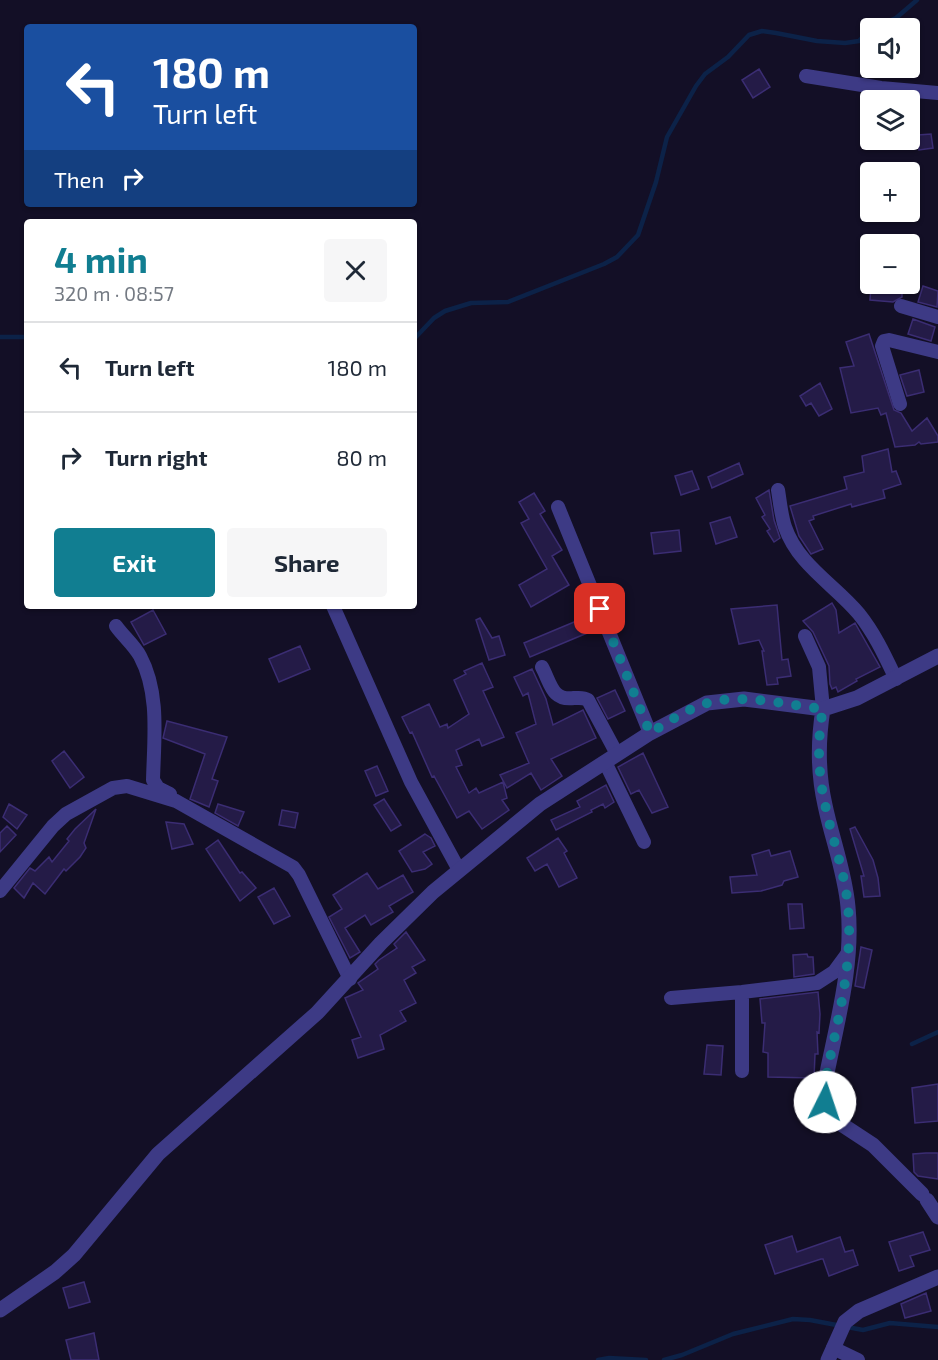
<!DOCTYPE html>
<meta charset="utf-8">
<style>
body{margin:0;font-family:"Exo 2",sans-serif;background:#f6f6f7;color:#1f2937;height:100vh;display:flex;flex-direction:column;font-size:22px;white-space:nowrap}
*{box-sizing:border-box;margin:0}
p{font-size:20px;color:#747a83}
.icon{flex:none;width:33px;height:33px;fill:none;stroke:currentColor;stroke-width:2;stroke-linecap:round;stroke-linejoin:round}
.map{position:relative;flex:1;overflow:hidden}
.side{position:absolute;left:24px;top:219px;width:393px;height:390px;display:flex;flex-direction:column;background:#fff;border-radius:6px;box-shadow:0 2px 4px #0004}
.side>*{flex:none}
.top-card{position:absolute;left:24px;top:24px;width:393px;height:183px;border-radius:6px;box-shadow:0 2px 4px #0004;background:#1a4fa0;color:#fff;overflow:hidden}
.controls{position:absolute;left:860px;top:18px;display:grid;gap:12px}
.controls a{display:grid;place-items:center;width:60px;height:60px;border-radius:6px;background:#fff;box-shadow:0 2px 4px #0004;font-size:30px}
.pin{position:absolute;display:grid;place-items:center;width:51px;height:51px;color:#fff;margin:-26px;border-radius:12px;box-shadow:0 3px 9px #0006}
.me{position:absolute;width:66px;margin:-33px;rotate:4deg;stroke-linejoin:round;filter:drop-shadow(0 0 4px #0008)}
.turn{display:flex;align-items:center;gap:21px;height:126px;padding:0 30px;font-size:27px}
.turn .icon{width:78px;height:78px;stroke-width:2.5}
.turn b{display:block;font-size:42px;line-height:51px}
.then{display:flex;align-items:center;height:57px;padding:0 30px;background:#0003;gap:12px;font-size:22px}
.round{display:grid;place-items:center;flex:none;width:63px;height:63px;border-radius:6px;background:#f6f6f7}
.head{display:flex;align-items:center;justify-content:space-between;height:102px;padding:0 30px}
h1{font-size:36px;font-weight:700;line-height:45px;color:#117e91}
.action{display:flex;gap:12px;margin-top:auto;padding:12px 30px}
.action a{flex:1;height:69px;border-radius:6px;background:#117e91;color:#fff;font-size:24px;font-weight:700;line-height:69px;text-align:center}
.action a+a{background:#f6f6f7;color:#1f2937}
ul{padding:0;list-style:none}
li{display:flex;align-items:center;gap:18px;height:90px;padding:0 30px;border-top:2px solid #e0e1e3}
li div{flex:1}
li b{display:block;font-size:22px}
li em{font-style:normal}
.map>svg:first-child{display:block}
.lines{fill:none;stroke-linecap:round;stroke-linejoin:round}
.stream{stroke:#0c2248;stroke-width:4.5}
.building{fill:#241b47;stroke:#3b2d73;stroke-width:1.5}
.minor{stroke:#3d3a85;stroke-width:14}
.tertiary{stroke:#3d3a85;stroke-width:15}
.route{stroke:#117e91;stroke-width:10;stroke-dasharray:0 18}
</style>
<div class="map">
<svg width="938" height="1360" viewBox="0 0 938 1360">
<rect width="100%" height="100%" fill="#130f26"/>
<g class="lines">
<path class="stream" d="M872 28 896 18 917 0
M0 337H27
M414 339 434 318 445 311 471 303 508 302 604 264 617 257 638 235 656 182 667 137 696 86 705 74 728 57 749 35 762 31 776 33 817 41 845 43 859 41 870 29
M912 1044 938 1032
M598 1360 609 1358 646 1360
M664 1360 682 1355 733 1334 793 1319 810 1320 863 1330 890 1323 938 1327"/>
</g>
<path class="building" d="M759 69 770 87 753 98 742 80Z
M931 134 933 148 919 150 918 135Z
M871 285 902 286V297L893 302 870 300Z
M923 286 938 291 937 307 918 302Z
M913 319 935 327 931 341 908 334Z
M869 334 894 410 901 413 912 431 927 418 938 436V442L921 444 919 442 915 445 895 447 886 413 881 415 878 408 851 413 840 368 854 366 846 342Z
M919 370 924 392 907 396 900 375Z
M820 383 832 409 819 416 811 403 806 406 800 396Z
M888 449 892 472 896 471 901 484 883 490 885 498 852 507 851 504 813 516 814 519 809 521 823 549 811 554 799 536 790 506 847 489 844 477 864 472 862 456Z
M739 463 743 474 712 488 708 477Z
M692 471 699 489 681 495 675 476Z
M769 490 774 520 780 538 774 542 767 531 770 529 762 517 765 515 756 498Z
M534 493 545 511 540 514 562 550 552 556 569 585 531 607 519 585 547 569 521 523 529 519 519 502Z
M730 517 737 537 716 544 710 523Z
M679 530 681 551 654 554 651 533Z
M832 603 836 610 839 633 855 623 880 667 856 679 857 681 838 692 836 687 832 689 830 684 829 666 813 632 803 621Z
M777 605 782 660 788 659 791 676 777 678 778 684 767 685 762 651H764L759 640 739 644 731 609Z
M153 610 166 634 144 645 131 622Z
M586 617 592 631 530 657 524 643Z
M480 618 492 638 499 636 505 655 489 660 476 620Z
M300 646 310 669 279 682 269 659Z
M482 663 493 687 483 691 504 737 482 746 479 739 456 750 462 765 456 767 469 793 476 788 479 793 503 782 507 798 502 800 509 810 482 829 469 811 457 818 434 776 432 777 412 732 410 733 402 717 429 704 440 727 447 724 448 728 469 714 454 680 466 674 464 671Z
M532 669 546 699 553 725 583 710 596 738 551 759 562 776 541 790 531 773 507 788 500 775 529 763 516 733 536 724 528 693 523 696 514 677Z
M615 690 625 711 608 719 597 698Z
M167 721 227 737 212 779 218 781 209 807 190 799 205 754 163 738Z
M64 751 84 777 70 788 52 761Z
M643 753 668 807 652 813 639 790 631 794 618 767Z
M377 766 388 791 376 796 365 771Z
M606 785 614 802 605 808 603 804 591 810 592 812 556 830 551 820 580 807 577 801Z
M384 799 401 825 391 831 374 805Z
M9 804 27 815 17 829 3 817Z
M218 804 244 812 238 826 215 813Z
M96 809 84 843 86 848 80 857 66 871 64 869 45 894 33 883 24 898 14 888 30 868 35 871 49 857 52 862 69 841 67 839 75 829Z
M282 810 298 813 295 828 279 825Z
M166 822 184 824 193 844 172 849Z
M7 826 16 835 0 852V833Z
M855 827 873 860 878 878 880 896 864 897 861 876H864L850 829Z
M425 834 431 838 435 846 423 852 432 864 425 869 412 872 399 851Z
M558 838 567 851 564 853 577 878 559 887 547 864 535 871 527 858Z
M218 840 240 873 242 872 256 888 240 901 206 849Z
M769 850 771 856 790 851 798 877 784 881 782 885 761 891 732 893 730 877 757 875 752 855Z
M367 873 378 889 403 875 413 892 389 906 393 912 371 925 365 915 345 928 360 952 350 958 329 917 342 909 333 895Z
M274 888 290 916 274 924 258 897Z
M788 904H802L804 928 790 929Z
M406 932 425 960 412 967 416 973 404 980 416 1003 400 1011 406 1021 380 1035 384 1049 358 1058 352 1040 361 1037 345 998 363 990 358 983 378 969 375 964 379 960 397 948 394 944Z
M861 947 872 950 864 988 855 986Z
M807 954 808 957H813L814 974 794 977 793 955Z
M818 992 820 1014 819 1033 817 1032 818 1054H815L814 1078 768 1077V1053L763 1052 765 1023H762L760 999Z
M707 1045 723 1046 721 1075 704 1074Z
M938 1084V1121L915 1123 912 1088Z
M926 1153H938V1179L918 1176 914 1172 913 1154Z
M923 1232 930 1250 910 1256 914 1266 899 1271 889 1242Z
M792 1236 797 1252 840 1237 845 1252 853 1250 858 1265 829 1276 823 1259H821L775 1274 765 1245Z
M84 1282 90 1302 69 1308 63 1288Z
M926 1293 931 1311 905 1318 901 1304Z
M94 1333 99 1360H71L66 1340Z"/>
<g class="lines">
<path class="minor" d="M806 76 881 88 938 93
M901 306 938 317
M900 404 882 346 884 341 889 340 938 352
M778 490C780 502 781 515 785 527 798 565 835 585 859 614 875 634 885 656 896 679
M558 507 650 733
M333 606 411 782 459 870
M116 626C123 636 134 645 140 656 160 693 154 739 153 780L158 788 170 794
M805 636 819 667 823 709
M542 667C551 684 552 701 574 698 580 698 583 697 588 700L617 754
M605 762 644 842
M0 891 53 826 66 814 113 788 127 786 176 801 293 867 299 875 350 979
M671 998 742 992 817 983 834 972 848 953
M742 1071V992
M833 1348 858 1360"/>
<path class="tertiary" d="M823 709C818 740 818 774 825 805 832 839 845 872 848 907 854 967 835 1029 824 1088L825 1102 831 1114 838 1122 873 1145 922 1194
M927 1200 938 1217
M0 1310 55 1272 74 1255 158 1154 317 1013 381 943 433 892 540 804 650 733 707 703 744 699 823 709 857 698 938 656
M828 1360 845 1322 859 1311 938 1277"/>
</g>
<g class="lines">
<path class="route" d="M600 609 650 733C668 722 687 709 708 703 741 693 788 705 823 709 817 740 818 774 825 804 832 839 845 872 848 907 854 967 835 1029 824 1088L825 1102"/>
</g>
</svg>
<div class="controls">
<a><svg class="icon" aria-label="sound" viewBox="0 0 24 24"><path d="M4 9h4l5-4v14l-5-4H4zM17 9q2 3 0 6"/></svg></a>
<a><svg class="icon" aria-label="layers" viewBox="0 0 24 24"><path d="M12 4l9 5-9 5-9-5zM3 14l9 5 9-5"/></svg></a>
<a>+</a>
<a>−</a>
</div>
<div class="pin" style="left:600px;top:609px;background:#d93025"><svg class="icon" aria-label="arrive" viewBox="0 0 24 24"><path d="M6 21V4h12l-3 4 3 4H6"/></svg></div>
<svg class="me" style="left:825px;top:1102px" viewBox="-20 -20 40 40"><circle r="19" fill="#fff"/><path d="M0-13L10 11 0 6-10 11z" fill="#117e91"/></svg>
<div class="top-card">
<div class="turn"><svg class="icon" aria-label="left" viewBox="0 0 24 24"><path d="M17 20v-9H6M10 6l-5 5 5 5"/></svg><div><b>180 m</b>Turn left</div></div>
<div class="then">Then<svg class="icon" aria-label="right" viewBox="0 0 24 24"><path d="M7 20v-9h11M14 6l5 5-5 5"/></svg></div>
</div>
<section class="side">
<div class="head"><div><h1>4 min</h1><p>320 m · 08:57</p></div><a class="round"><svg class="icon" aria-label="close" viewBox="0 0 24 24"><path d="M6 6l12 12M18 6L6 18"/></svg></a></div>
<ul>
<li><svg class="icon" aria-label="left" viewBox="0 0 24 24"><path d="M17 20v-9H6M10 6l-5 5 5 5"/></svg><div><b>Turn left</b></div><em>180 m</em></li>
<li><svg class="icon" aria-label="right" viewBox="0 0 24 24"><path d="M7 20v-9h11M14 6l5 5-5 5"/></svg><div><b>Turn right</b></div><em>80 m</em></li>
</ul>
<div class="action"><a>Exit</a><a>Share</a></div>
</section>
</div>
